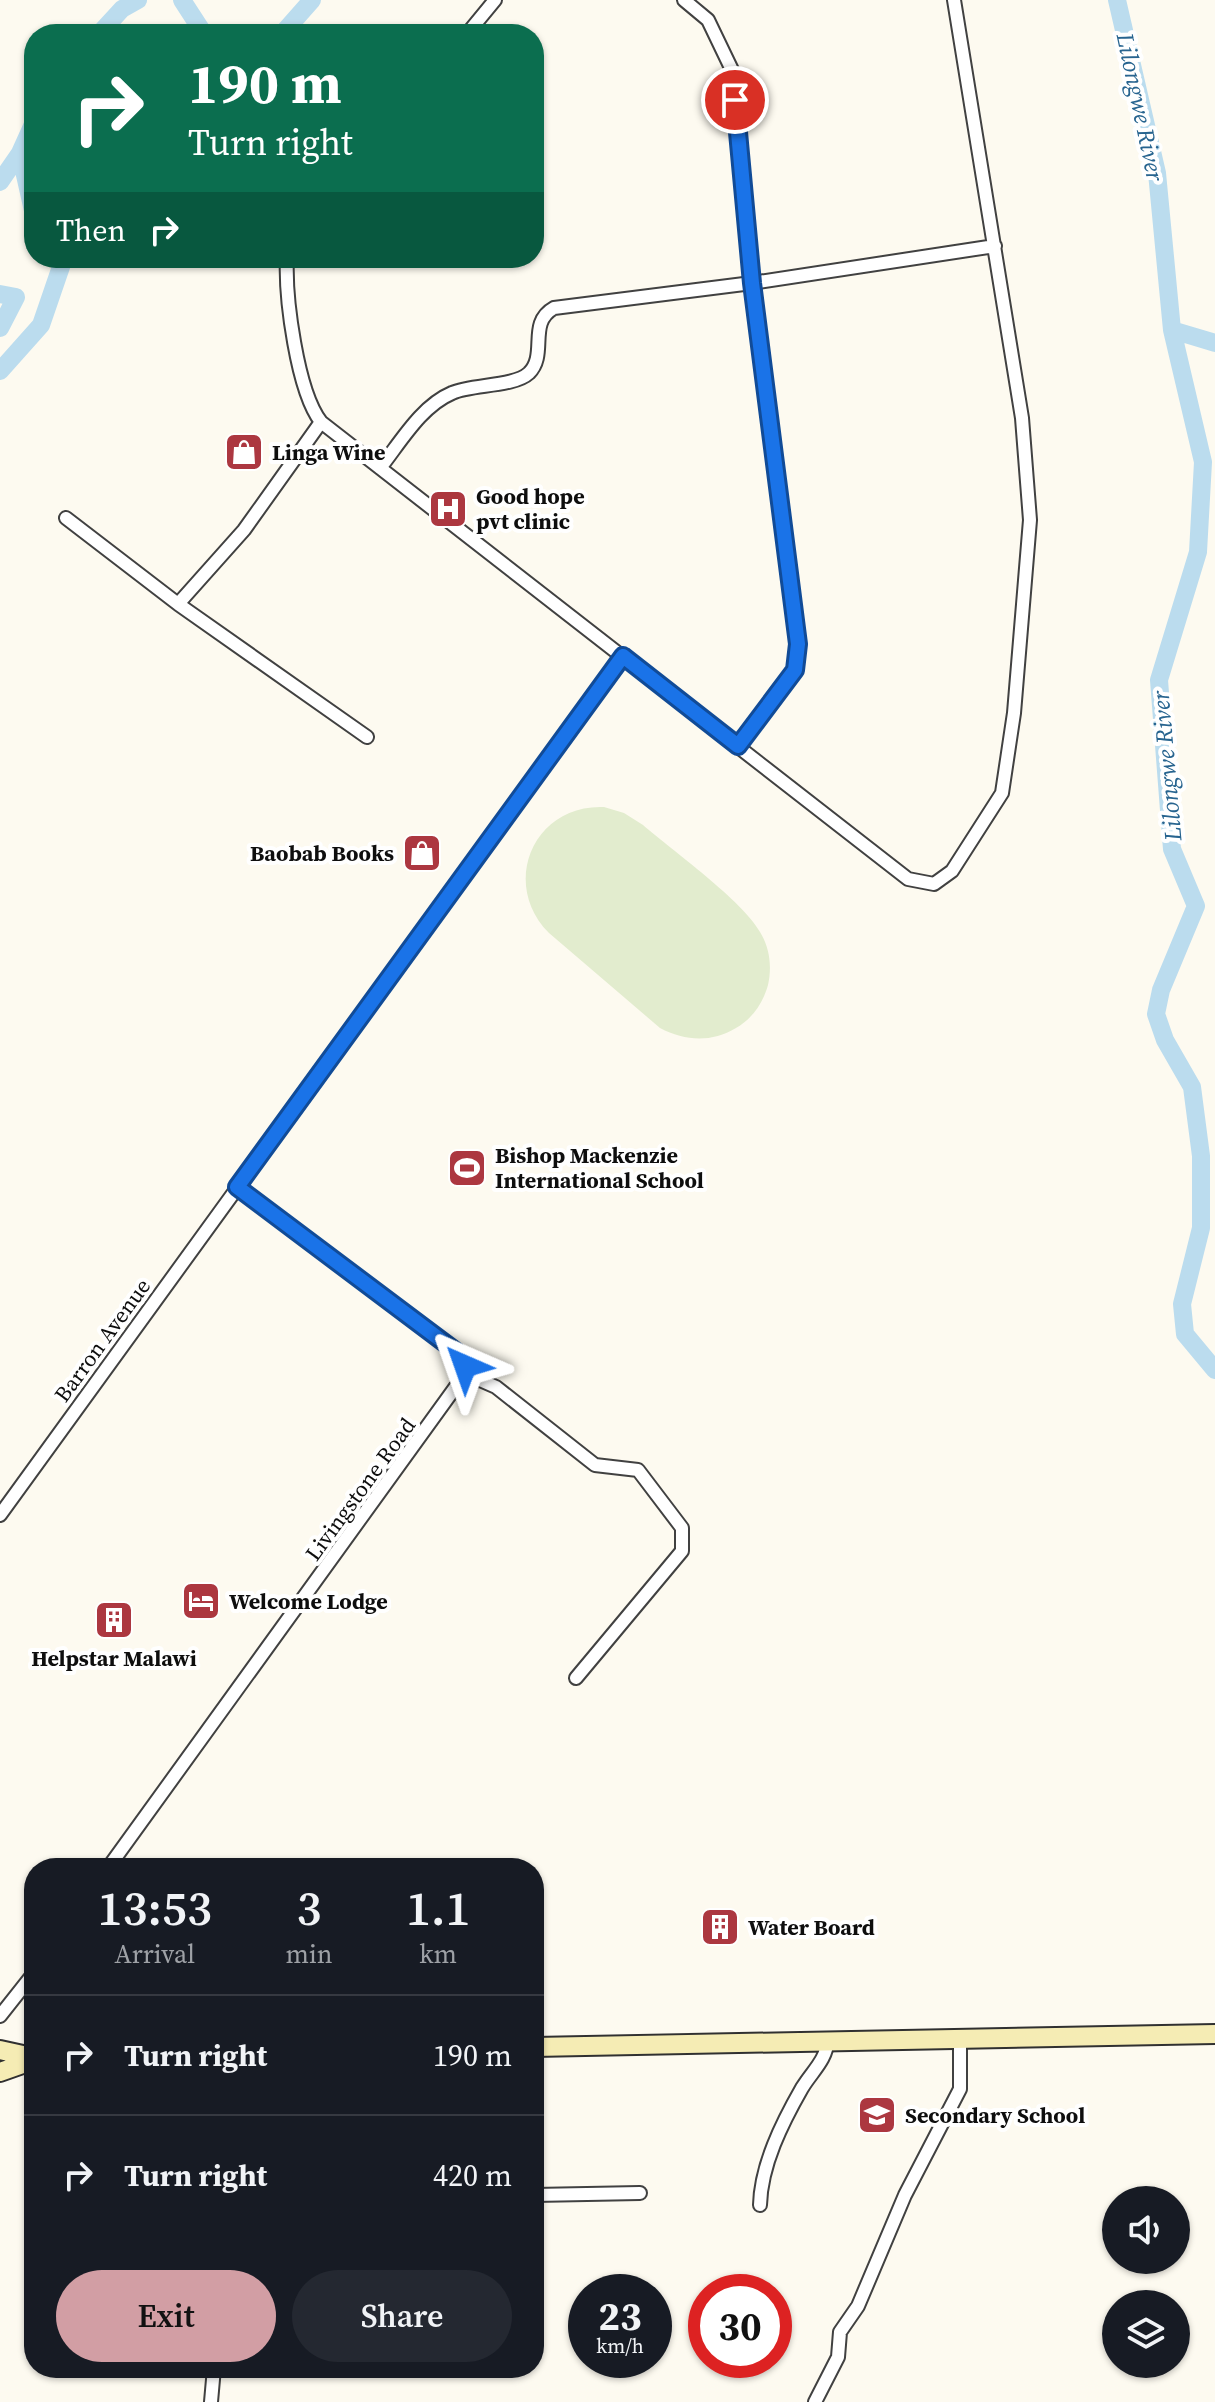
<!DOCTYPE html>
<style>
body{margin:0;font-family:"Source Serif 4",serif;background:#242831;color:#f1f3f6;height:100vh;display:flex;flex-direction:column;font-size:30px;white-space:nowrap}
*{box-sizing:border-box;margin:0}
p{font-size:26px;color:#9ea1a6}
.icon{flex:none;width:44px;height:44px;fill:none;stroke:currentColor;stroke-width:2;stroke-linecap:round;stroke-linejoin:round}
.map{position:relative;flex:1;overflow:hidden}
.sheet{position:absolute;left:24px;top:1858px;width:520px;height:520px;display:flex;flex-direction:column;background:#171b24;border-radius:32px;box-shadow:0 2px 6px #0004}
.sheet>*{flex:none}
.hud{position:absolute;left:24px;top:24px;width:520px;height:244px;border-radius:32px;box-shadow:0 2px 6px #0004;background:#0b6e4f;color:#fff;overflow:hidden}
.fabs{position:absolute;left:1102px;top:2186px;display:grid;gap:16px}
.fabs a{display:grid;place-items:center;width:88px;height:88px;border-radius:50%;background:#171b24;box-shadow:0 2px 6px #0004;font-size:40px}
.speed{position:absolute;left:568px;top:2274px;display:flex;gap:16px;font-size:40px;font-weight:700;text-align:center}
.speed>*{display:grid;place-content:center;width:104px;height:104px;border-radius:50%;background:#171b24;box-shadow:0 2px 6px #0004;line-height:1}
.speed small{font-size:20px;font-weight:400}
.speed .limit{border:12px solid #d22;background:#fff;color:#111}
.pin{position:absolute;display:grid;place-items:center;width:68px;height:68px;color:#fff;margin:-34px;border:4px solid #fff;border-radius:50%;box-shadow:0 2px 8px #0007}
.me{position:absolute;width:88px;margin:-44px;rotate:317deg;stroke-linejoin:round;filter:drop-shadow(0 0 6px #0008)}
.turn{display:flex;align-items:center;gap:28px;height:168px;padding:0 32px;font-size:36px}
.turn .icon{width:104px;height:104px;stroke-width:2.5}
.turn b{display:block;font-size:56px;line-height:68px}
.then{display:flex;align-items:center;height:76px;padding:0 32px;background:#0003;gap:16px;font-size:30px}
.eta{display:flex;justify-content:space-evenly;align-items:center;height:136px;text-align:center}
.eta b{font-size:48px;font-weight:600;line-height:56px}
.cta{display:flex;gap:16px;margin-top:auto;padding:16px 32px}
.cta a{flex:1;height:92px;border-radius:48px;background:#d29ea4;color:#111;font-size:32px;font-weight:600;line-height:92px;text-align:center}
.cta a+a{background:#242831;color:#f1f3f6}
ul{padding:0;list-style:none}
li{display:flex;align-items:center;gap:24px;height:120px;padding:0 32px;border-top:2px solid #363941}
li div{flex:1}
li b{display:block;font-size:30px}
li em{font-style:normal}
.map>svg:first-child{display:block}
.pitch{fill:#e2ecce}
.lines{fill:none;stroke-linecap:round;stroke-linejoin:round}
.river{stroke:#bbdcee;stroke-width:18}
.minor-casing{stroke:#414141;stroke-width:16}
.secondary-casing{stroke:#303030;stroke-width:22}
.minor{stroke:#fff;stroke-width:12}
.secondary{stroke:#f5ecb4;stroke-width:18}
.route-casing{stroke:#114b97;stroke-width:20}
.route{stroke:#1a73e8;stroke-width:14}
.labels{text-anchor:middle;stroke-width:8;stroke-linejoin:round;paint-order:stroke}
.poi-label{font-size:22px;font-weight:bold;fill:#0e0e0e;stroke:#fff;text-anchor:start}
.street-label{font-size:22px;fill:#0e0e0e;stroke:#fff}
.water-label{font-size:24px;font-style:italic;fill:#27648f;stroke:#fff}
</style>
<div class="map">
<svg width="1215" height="2402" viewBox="0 0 1215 2402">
<rect width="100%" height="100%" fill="#fdfaf0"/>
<path class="pitch" d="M604 807 624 813 643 825C672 850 743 901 760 932 770 948 772 967 768 985 763 1003 752 1019 736 1028 711 1043 685 1041 660 1028L549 933C500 884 533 804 604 807Z"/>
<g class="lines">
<path class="river" d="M182 0 204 34
M1117 0 1157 173 1172 330 1203 462 1198 552 1159 680 1172 849 1196 906 1161 990 1156 1014 1165 1040 1192 1087 1201 1156V1228L1182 1304 1185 1334 1215 1370
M99 34 122 9 138 0
M282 34 312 0
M34 122 20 153 34 215
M0 182 20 153
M0 294 16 297 0 328
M1172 330 1215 343
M0 371 41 325 64 258"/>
<g class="minor-casing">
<path id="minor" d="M684 0 708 20 732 70 752 283 798 644 795 670 738 746
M467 34 495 0
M287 258C285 297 297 391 321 422L908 879 934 884 952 871 1002 793 1014 713 1030 520 1022 418 954 0
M380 468C400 443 421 406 452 393 471 384 514 387 529 373 548 354 527 323 554 308L752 283 995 246
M66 518 178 604 244 530 321 422
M178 604 367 737
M463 1381 480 1380 496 1387 595 1465 638 1470 682 1528V1551L576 1678
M0 1515 623 656
M108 1868 465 1374 458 1353 237 1187
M0 2016 34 1973
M534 2195 640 2193
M760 2205C761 2165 782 2123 802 2088 813 2070 826 2061 828 2039
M211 2402 214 2368
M815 2402 838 2357 840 2332 858 2306 905 2195 960 2089V2038"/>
</g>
<g class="secondary-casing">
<path id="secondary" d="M534 2047 1215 2034
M0 2050 32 2057
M0 2072 34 2060"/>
</g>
<use href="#minor" class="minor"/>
<use href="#secondary" class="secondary"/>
</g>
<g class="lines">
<g class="route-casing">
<path id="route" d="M465 1366 458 1353 237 1187 623 656 738 746 795 670 798 644 752 283 735 100"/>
</g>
<use href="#route" class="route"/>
</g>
<defs>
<g id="shop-square" transform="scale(2)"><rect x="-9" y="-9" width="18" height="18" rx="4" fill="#ac3740" stroke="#fff"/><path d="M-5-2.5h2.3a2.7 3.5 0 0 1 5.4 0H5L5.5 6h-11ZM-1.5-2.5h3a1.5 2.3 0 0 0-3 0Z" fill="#fff"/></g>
<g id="hospital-square" transform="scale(2)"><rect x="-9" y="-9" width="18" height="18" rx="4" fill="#ac3740" stroke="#fff"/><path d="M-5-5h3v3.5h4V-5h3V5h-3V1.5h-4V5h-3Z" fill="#fff"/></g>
<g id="stadium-square" transform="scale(2)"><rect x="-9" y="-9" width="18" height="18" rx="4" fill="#ac3740" stroke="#fff"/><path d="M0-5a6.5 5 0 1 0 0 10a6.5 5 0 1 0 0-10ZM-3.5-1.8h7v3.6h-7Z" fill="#fff"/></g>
<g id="hotel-square" transform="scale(2)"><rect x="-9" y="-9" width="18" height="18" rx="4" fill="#ac3740" stroke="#fff"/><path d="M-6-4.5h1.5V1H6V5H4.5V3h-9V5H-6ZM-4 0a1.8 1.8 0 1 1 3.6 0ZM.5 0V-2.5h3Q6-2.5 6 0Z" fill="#fff"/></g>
<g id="building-square" transform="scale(2)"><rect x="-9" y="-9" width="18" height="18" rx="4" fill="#ac3740" stroke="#fff"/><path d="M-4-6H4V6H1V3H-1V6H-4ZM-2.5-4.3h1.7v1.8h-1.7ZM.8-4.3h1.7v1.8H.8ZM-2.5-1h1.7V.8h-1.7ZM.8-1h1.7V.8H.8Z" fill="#fff"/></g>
<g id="school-square" transform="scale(2)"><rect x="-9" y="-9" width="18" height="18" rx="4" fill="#ac3740" stroke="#fff"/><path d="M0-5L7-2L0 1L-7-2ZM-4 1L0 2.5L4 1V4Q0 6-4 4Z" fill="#fff"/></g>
</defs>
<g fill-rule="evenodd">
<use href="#shop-square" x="244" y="452"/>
<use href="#hospital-square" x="448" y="509"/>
<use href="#shop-square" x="422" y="853"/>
<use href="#stadium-square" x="467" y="1168"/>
<use href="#hotel-square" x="201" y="1601"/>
<use href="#building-square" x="114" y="1620"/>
<use href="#building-square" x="720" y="1927"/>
<use href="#school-square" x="877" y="2115"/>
</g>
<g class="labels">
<g class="poi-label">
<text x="272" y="460">Linga Wine</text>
<text x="476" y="504">Good hope<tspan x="476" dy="25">pvt clinic</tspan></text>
<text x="394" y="861" text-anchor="end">Baobab Books</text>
<text x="495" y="1163">Bishop Mackenzie<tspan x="495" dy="25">International School</tspan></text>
<text x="229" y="1609">Welcome Lodge</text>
<text x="114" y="1666" text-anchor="middle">Helpstar Malawi</text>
<text x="748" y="1935">Water Board</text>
<text x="905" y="2123">Secondary School</text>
</g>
<g class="street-label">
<text transform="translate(102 1340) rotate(-54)" y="8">Barron Avenue</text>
<text transform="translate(360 1489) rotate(-54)" y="8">Livingstone Road</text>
</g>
<g class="water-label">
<text transform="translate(1140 107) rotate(78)" y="8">Lilongwe River</text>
<text transform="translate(1167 766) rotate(-95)" y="8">Lilongwe River</text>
</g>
</g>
</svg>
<div class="fabs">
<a><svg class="icon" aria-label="sound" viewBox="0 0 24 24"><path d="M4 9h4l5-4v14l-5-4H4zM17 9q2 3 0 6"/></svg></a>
<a><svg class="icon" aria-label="layers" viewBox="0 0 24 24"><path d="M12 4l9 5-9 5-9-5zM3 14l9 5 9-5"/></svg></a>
</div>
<div class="speed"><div>23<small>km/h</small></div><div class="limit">30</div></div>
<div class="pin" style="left:735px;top:100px;background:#d93025"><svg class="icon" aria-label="arrive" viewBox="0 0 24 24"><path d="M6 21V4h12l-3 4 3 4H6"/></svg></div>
<svg class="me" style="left:465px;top:1366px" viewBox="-20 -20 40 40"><path d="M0-17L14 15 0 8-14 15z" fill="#1a73e8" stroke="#fff" stroke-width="4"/></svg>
<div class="hud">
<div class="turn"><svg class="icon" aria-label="right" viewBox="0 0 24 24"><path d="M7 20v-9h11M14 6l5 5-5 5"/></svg><div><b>190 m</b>Turn right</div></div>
<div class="then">Then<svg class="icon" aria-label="right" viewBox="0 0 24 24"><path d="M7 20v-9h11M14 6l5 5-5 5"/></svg></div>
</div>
<section class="sheet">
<div class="eta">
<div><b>13:53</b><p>Arrival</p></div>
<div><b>3</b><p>min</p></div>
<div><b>1.1</b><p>km</p></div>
</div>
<ul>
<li><svg class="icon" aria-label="right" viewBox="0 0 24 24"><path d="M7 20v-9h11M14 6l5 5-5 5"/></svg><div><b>Turn right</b></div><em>190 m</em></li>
<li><svg class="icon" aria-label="right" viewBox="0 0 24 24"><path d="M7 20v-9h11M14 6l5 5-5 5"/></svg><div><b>Turn right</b></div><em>420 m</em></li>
</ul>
<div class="cta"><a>Exit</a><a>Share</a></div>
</section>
</div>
